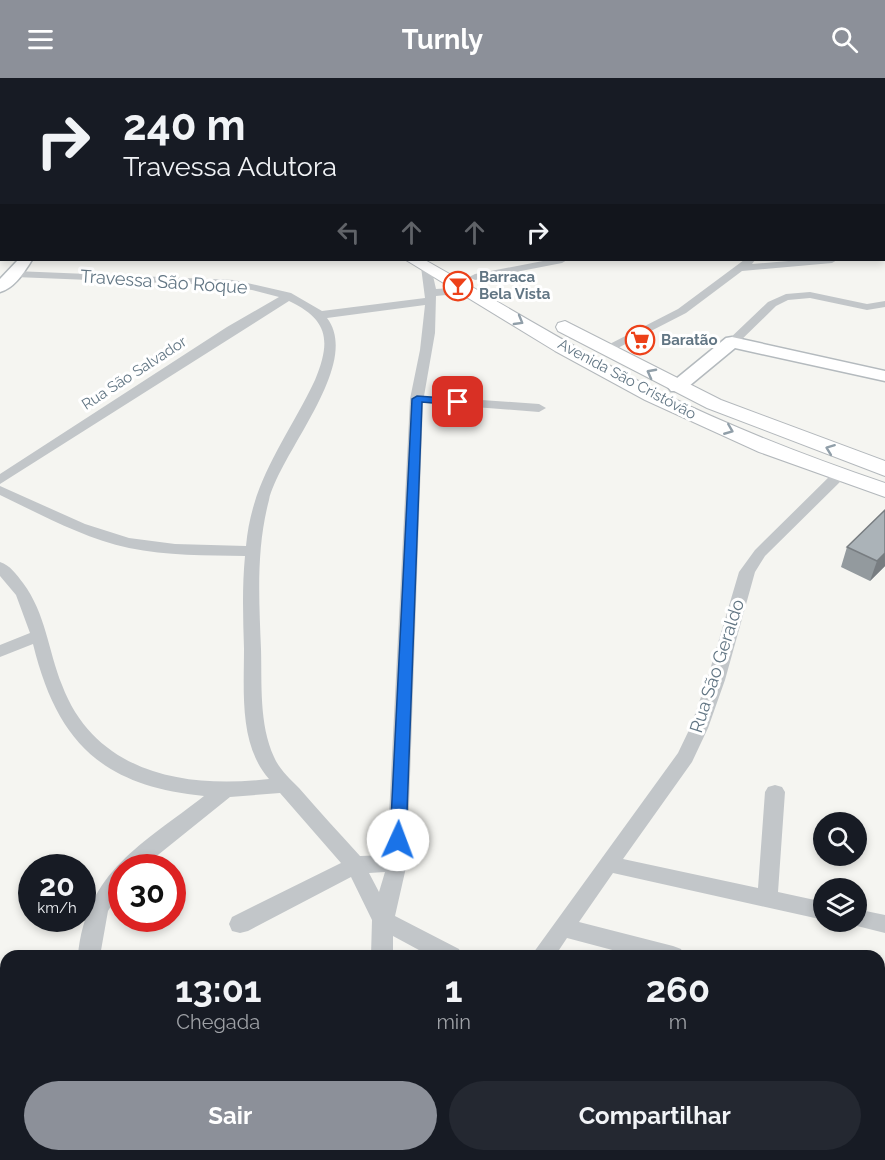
<!DOCTYPE html>
<html lang="pt">
<meta charset="utf-8">
<style>
body{margin:0;font-family:Raleway,sans-serif;background:#242831;color:#f1f3f6;height:100vh;display:flex;flex-direction:column;font-size:22px;white-space:nowrap}
*{box-sizing:border-box;margin:0}
p{font-size:20px;color:#9ea1a6}
.icon{flex:none;width:33px;height:33px;fill:none;stroke:currentColor;stroke-width:2;stroke-linecap:round;stroke-linejoin:round}
.map{position:relative;flex:1;overflow:hidden}
.sheet{position:absolute;left:0px;top:872px;width:885px;height:212px;display:flex;flex-direction:column;background:#171b24;border-radius:18px 18px 0 0;box-shadow:0 3px 9px #0003}
.sheet>*{flex:none}
.hud{position:absolute;left:0px;top:0px;width:885px;height:183px;box-shadow:0 3px 9px #0003;background:#171b24;color:#f1f3f6;overflow:hidden}
.tools{position:absolute;left:813px;top:734px;display:grid;gap:12px}
.tools a{display:grid;place-items:center;width:54px;height:54px;border-radius:50%;background:#171b24;box-shadow:0 3px 9px #0003;font-size:30px}
.speed{position:absolute;left:18px;top:776px;display:flex;gap:12px;font-size:30px;font-weight:700;text-align:center}
.speed>*{display:grid;place-content:center;width:78px;height:78px;border-radius:50%;background:#171b24;box-shadow:0 3px 9px #0003;line-height:1}
.speed small{font-size:15px;font-weight:400}
.speed .limit{border:9px solid #d22;background:#fff;color:#111}
.pin{position:absolute;display:grid;place-items:center;width:51px;height:51px;color:#fff;margin:-26px;border-radius:12px;box-shadow:0 3px 9px #0006}
.me{position:absolute;width:66px;margin:-33px;rotate:2deg;stroke-linejoin:round;filter:drop-shadow(0 0 4px #0008)}
.turn{display:flex;align-items:center;gap:21px;height:126px;padding:0 24px;font-size:27px}
.turn .icon{width:78px;height:78px;stroke-width:2.5}
.turn b{display:block;font-size:42px;line-height:51px}
.lanes{display:flex;align-items:center;height:57px;padding:0 24px;background:#0003;justify-content:center;gap:30px;direction:ltr}
.lanes .off{opacity:.35}
.eta{display:flex;justify-content:space-evenly;align-items:center;height:102px;text-align:center}
.eta b{font-size:36px;font-weight:700;line-height:42px}
.cta{display:flex;gap:12px;margin-top:auto;padding:12px 24px}
.cta a{flex:1;height:69px;border-radius:36px;background:#8c9099;color:#fff;font-size:24px;font-weight:700;line-height:69px;text-align:center}
.cta a+a{background:#242831;color:#f1f3f6}
header{display:flex;justify-content:space-between;align-items:center;height:78px;padding:0 24px;background:#8c9099;color:#fff;font-size:27px;font-weight:700}
.map>svg:first-child{display:block}
.lines{fill:none;stroke-linecap:round;stroke-linejoin:round}
.secondary-casing{stroke:#b4babe;stroke-width:3}
.primary-casing{stroke:#b3b8bc;stroke-width:2}
.highway-casing{stroke:#b4b8bb;stroke-width:2}
.street{fill:#c2c6c9;fill-rule:evenodd}
.secondary{fill:#fff;fill-rule:evenodd}
.primary{fill:#fff;fill-rule:evenodd}
.highway{fill:#fff;fill-rule:evenodd}
.wall{fill:#939a9e}
.shaded-wall{fill:#787d81}
.building{fill:#abb3b8;stroke:#787d81;stroke-width:1.5}
.oneway{stroke:#919fa9}
.route{fill:#1a73e8;stroke:#114b97;stroke-width:1.5}
.labels{text-anchor:middle;stroke-width:6;stroke-linejoin:round;paint-order:stroke}
.far-poi-label{font-size:15px;font-weight:bold;fill:#627684;stroke:#fff;text-anchor:start}
.far-street-label{font-size:15px;fill:#627684;stroke:#fff}
.street-label{font-size:18px;fill:#627684;stroke:#fff}
</style>
<header><svg class="icon" aria-label="menu" viewBox="0 0 24 24"><path d="M4 6h16M4 12h16M4 18h16"/></svg>Turnly<svg class="icon" aria-label="search" viewBox="0 0 24 24"><circle cx="10" cy="10" r="6"/><path d="M15 15l6 6"/></svg></header>
<div class="map">
<svg width="885" height="1082" viewBox="0 0 885 1082">
<rect width="100%" height="100%" fill="#f5f5f1"/>
<g class="lines">
<g class="secondary-casing">
<path id="secondary" d="M468 0H480L467 2Z
M0 5H2V11H0Z
M0 112H2L0 121Z
M18 182H32C24 194 15 210 0 214V201Z
M732 259 885 293V303L735 270 683 313H671L668 309 671 305 726 260Z"/>
</g>
<g class="primary-casing">
<path id="primary" d="M82 0H96L97 2H83Z
M176 0H188L189 2H177Z
M406 182H425C503 226 580 274 660 314 733 350 808 379 885 405V419L759 374 645 322 555 273Z
M565 243 721 322 885 383V398L707 330 558 253 556 249 558 245Z"/>
</g>
<g class="highway-casing">
<path id="highway" d="M53 0H73L74 2H54Z
M124 0H140L141 2H125Z
M0 1 6 2H2V9Z"/>
</g>
<path class="street" d="M324 0H333L322 2Z
M525 0H533V2H525Z
M584 0H592V2H584Z
M631 0H639V2H631Z
M884 6H885V10H884Z
M884 21H885V27L884 26Z
M884 38H885V44L884 43Z
M884 72H885V78H884Z
M884 84H885V90H884Z
M884 125H885V131H884Z
M0 163H2V169H0Z
M884 174H885V180H884Z
M548 182H567L562 185 475 202 469 199 475 196Z
M744 182H755L752 186 800 182H837L832 185 742 193 686 235 610 274 606 275 600 271 678 231Z
M426 186 431 189 436 211 467 209 473 212 467 215 436 218 435 255 424 318 539 326 546 330 539 334 423 325 407 785 395 838 459 871 462 878H430L393 858V878H371L372 842 351 799 248 853 240 855 232 853 229 846 232 839 341 785 280 715 230 719 143 789H122V810L108 833 100 878H78C86 793 143 766 204 718 102 708 57 664 33 566L0 579V567L30 555 16 517 0 498V484C10 487 17 497 23 505 46 536 48 572 62 607 95 695 185 711 269 701 239 667 244 614 244 571 243 540 242 509 245 478 206 477 167 478 129 470 83 460 42 437 0 417V408L85 446 129 460 175 466 246 468C252 401 287 361 315 302 331 263 329 242 289 223L0 406V396L227 249 279 219 252 212 215 207 15 199 9 196 15 193 234 202 291 215 322 233 425 220 421 189ZM425 227 420 272 410 321 387 777 360 778C340 756 319 733 299 710 290 701 279 691 274 679 259 646 262 606 261 571 259 521 256 471 269 422 281 373 362 286 327 240ZM385 794 379 814 369 795Z
M810 214 867 226 885 223V229L867 232 810 220 788 222 776 228 736 267 732 268 726 264 768 224 786 216Z
M839 393 844 394 846 397 844 400 765 478 755 494 725 602 708 650 692 684 623 781 758 810 765 714 768 709 775 707 782 709 785 714 778 814 824 824V842L613 795 579 844 673 868 681 871 684 878H635L567 860 555 878H531L678 675 690 650 707 602 739 494 755 472 834 394Z
M856 831 885 837V855L849 846 847 843H856Z
M879 919 885 920V940L879 939Z
M6 924V944L0 945V925Z
M374 1077H398L400 1082 402 1077H428L426 1082H374Z
M453 1077H483L486 1082H455Z"/>
<use href="#secondary" class="secondary"/>
<use href="#primary" class="primary"/>
<use href="#highway" class="highway"/>
</g>
<path class="wall" d="M0 34H2V104L0 103Z
M885 432V488L870 503 841 489 847 469Z"/>
<path class="shaded-wall" d="M885 475V488L870 503 877 483Z"/>
<path class="building" d="M0 34H2V84H0Z
M885 432V475L877 483 847 469Z"/>
<defs><path id="oneway-chevron" d="M-2-3.5L2.5 0L-2 3.5" fill="none" stroke-width="1.6" stroke-linecap="round" stroke-linejoin="round" transform="scale(1.5)"/></defs>
<g class="oneway">
<use href="#oneway-chevron" transform="translate(519 243) rotate(30)"/>
<use href="#oneway-chevron" transform="translate(651 295) rotate(-152)"/>
<use href="#oneway-chevron" transform="translate(729 352) rotate(22)"/>
<use href="#oneway-chevron" transform="translate(830 371) rotate(-159)"/>
</g>
<path class="route" d="M417 318 458 321 463 324 458 327 422 324 406 762 404 766 398 768 392 766 390 762 412 321Z"/>
<defs>
<g id="bar-ring" transform="scale(1.5)"><circle r="9.5" fill="#fff" stroke="#ed4119" stroke-width="1.5"/><path d="M-6-5H6L.8 .8V4.5H3.5V6h-7V4.5H-.8V.8Z" fill="#ed4119"/></g>
<g id="supermarket-ring" transform="scale(1.5)"><circle r="9.5" fill="#fff" stroke="#ed4119" stroke-width="1.5"/><path d="M-6-5.5h2.5l.6 2H6L4.5 2H-2.5L-4.4-4H-6ZM-1.5 3.2a1.3 1.3 0 1 0 .1 0ZM3 3.2a1.3 1.3 0 1 0 .1 0Z" fill="#ed4119"/></g>
</defs>
<g fill-rule="evenodd">
<use href="#bar-ring" x="458" y="208"/>
<use href="#supermarket-ring" x="640" y="262"/>
</g>
<g class="labels">
<g class="far-poi-label">
<text x="479" y="204">Barraca<tspan x="479" dy="17">Bela Vista</tspan></text>
<text x="661" y="267">Baratão</text>
</g>
<g class="far-street-label">
<text transform="translate(134 295) rotate(-33)" y="5">Rua São Salvador</text>
<text transform="translate(627 301) rotate(28)" y="5">Avenida São Cristóvão</text>
</g>
<g class="street-label">
<text transform="translate(164 204) rotate(4)" y="6">Travessa São Roque</text>
<text transform="translate(717 588) rotate(-72)" y="6">Rua São Geraldo</text>
</g>
</g>
</svg>
<div class="tools">
<a><svg class="icon" aria-label="search" viewBox="0 0 24 24"><circle cx="10" cy="10" r="6"/><path d="M15 15l6 6"/></svg></a>
<a><svg class="icon" aria-label="layers" viewBox="0 0 24 24"><path d="M12 4l9 5-9 5-9-5zM3 14l9 5 9-5"/></svg></a>
</div>
<div class="speed"><div>20<small>km/h</small></div><div class="limit">30</div></div>
<div class="pin" style="left:458px;top:324px;background:#d93025"><svg class="icon" aria-label="arrive" viewBox="0 0 24 24"><path d="M6 21V4h12l-3 4 3 4H6"/></svg></div>
<svg class="me" style="left:398px;top:762px" viewBox="-20 -20 40 40"><circle r="19" fill="#fff"/><path d="M0-13L10 11 0 6-10 11z" fill="#1a73e8"/></svg>
<div class="hud">
<div class="turn"><svg class="icon" aria-label="right" viewBox="0 0 24 24"><path d="M7 20v-9h11M14 6l5 5-5 5"/></svg><div><b>240 m</b>Travessa Adutora</div></div>
<div class="lanes"><svg class="icon off" aria-label="left" viewBox="0 0 24 24"><path d="M17 20v-9H6M10 6l-5 5 5 5"/></svg><svg class="icon off" aria-label="ahead" viewBox="0 0 24 24"><path d="M12 20V5M6 11l6-6 6 6"/></svg><svg class="icon off" aria-label="ahead" viewBox="0 0 24 24"><path d="M12 20V5M6 11l6-6 6 6"/></svg><svg class="icon" aria-label="right" viewBox="0 0 24 24"><path d="M7 20v-9h11M14 6l5 5-5 5"/></svg></div>
</div>
<section class="sheet">
<div class="eta">
<div><b>13:01</b><p>Chegada</p></div>
<div><b>1</b><p>min</p></div>
<div><b>260</b><p>m</p></div>
</div>
<div class="cta"><a>Sair</a><a>Compartilhar</a></div>
</section>
</div>
